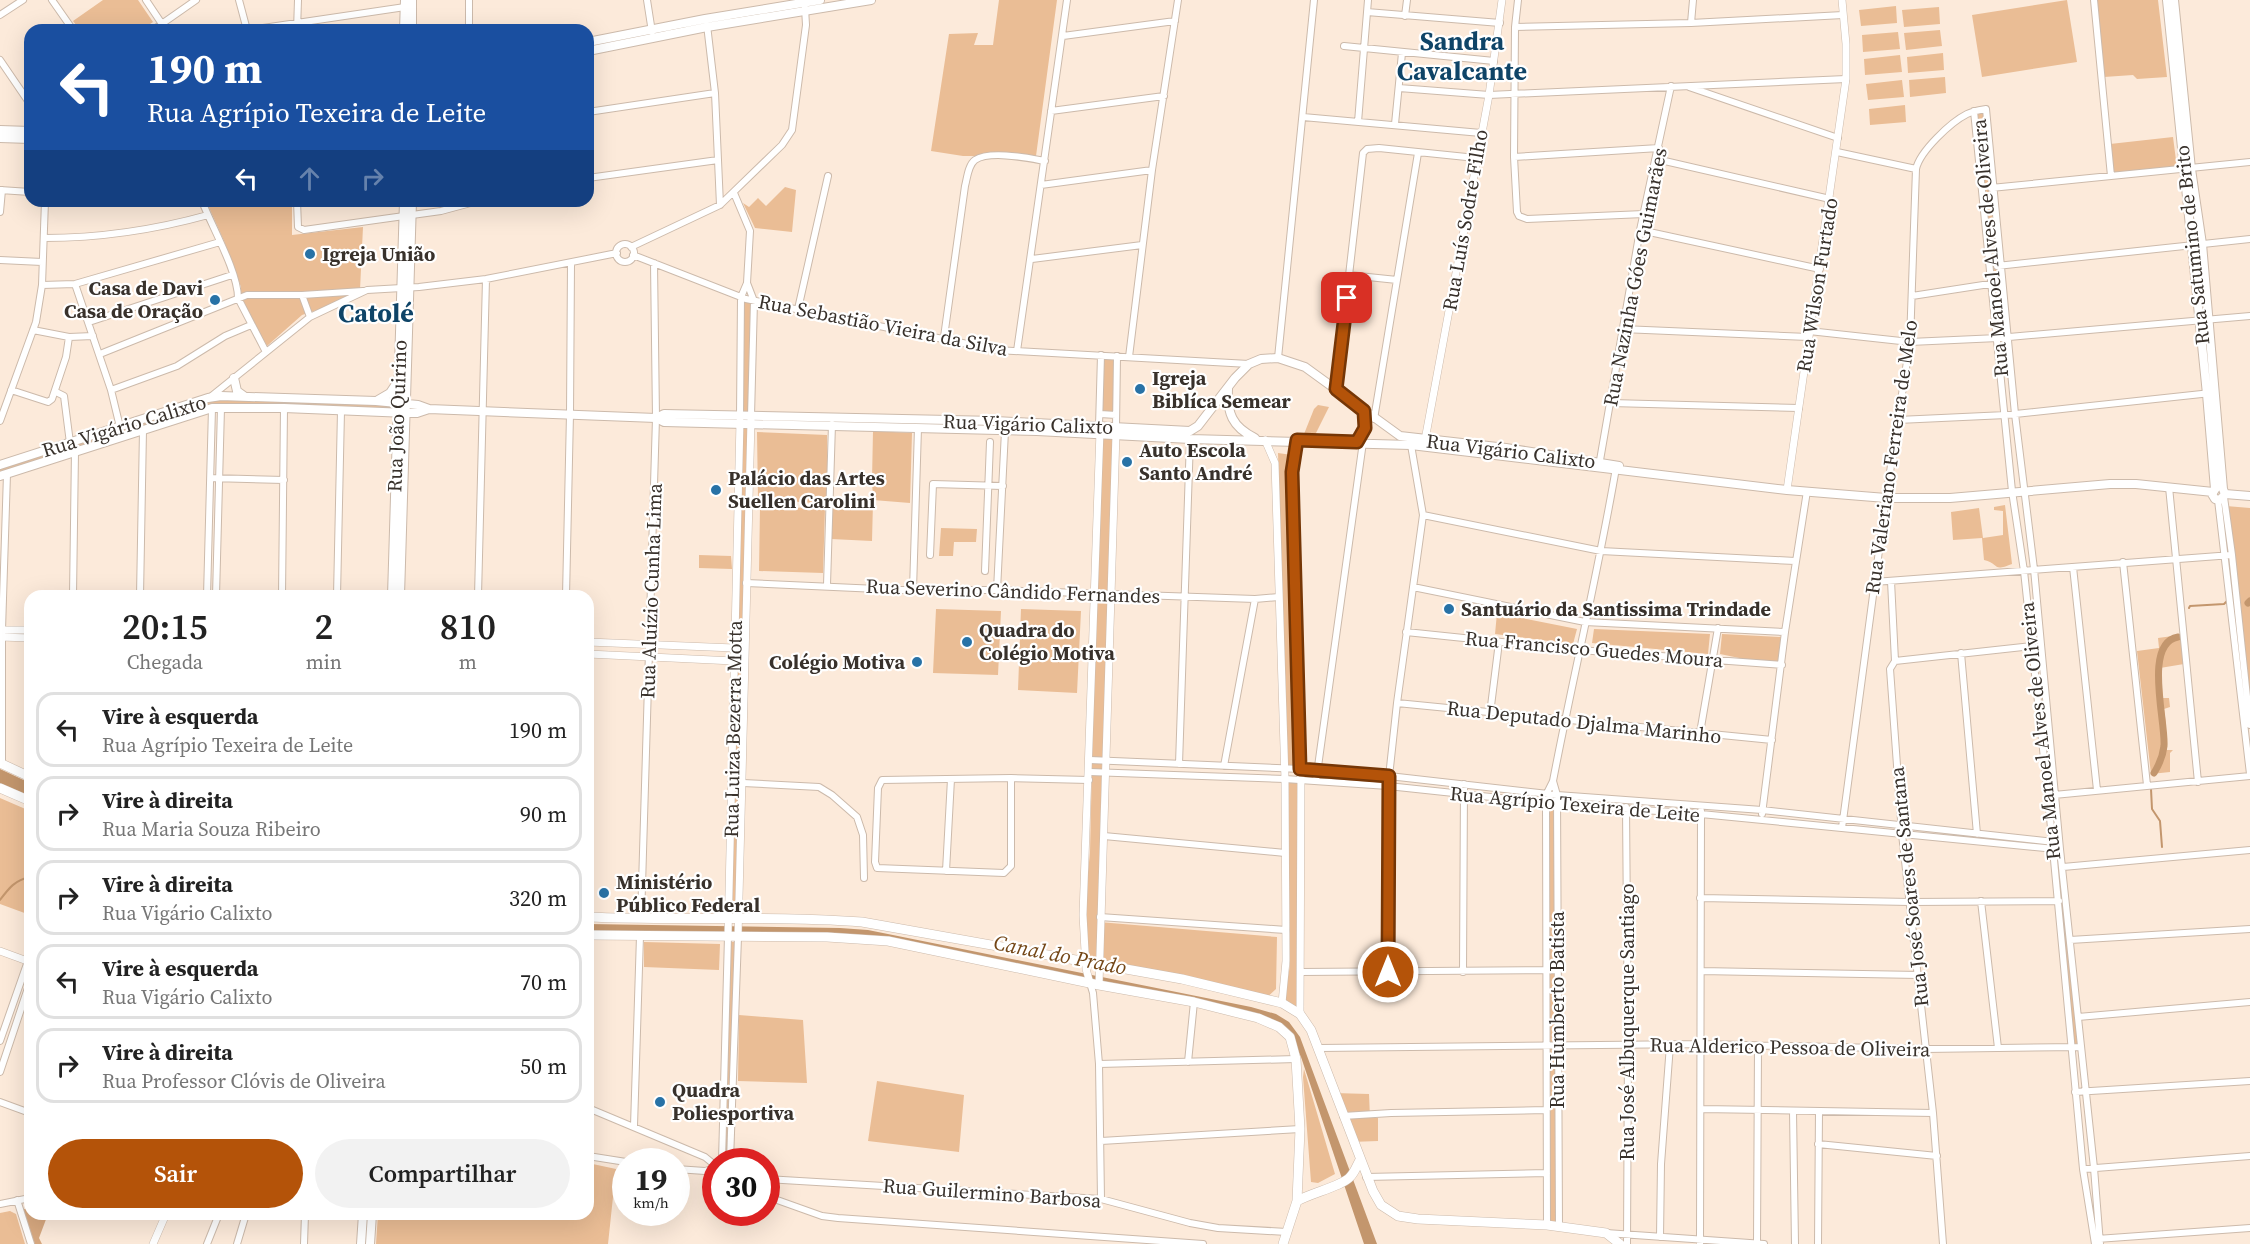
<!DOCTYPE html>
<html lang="pt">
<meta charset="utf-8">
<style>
body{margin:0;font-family:"Source Serif 4",serif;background:#f2f2f2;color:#222;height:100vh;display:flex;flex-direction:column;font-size:22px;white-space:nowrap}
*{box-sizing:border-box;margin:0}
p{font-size:20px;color:#767676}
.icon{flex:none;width:33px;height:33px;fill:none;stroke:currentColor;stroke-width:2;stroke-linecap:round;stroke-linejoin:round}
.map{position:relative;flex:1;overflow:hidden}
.details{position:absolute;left:24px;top:590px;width:570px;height:630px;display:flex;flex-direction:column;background:#fff;border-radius:18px;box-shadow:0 6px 24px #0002}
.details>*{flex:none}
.hud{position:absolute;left:24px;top:24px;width:570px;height:183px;border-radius:18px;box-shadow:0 6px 24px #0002;background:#1a4fa0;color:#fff;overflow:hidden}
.speed{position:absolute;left:612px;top:1148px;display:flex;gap:12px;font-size:30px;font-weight:700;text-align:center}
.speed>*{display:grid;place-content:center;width:78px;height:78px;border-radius:50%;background:#fff;box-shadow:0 6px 24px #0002;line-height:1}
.speed small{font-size:15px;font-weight:400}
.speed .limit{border:9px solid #d22;background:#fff;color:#111}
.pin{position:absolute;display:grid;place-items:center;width:51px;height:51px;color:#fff;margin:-26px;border-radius:12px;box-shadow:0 3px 9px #0006}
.me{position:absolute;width:66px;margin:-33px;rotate:0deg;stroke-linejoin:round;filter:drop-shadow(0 0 4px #0008)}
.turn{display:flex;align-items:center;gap:21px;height:126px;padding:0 24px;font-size:27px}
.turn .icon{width:78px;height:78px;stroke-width:2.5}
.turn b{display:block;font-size:42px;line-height:51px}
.lanes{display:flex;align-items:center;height:57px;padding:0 24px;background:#0003;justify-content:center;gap:30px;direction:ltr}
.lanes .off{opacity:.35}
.eta{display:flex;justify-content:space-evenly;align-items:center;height:102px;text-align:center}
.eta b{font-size:36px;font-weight:600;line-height:42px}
.cta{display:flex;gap:12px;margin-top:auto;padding:12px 24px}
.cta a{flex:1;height:69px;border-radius:36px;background:#b45309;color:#fff;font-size:24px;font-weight:600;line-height:69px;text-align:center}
.cta a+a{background:#f2f2f2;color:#222}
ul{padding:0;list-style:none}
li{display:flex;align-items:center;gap:18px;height:75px;margin:0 12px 9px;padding:0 12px;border:3px solid #e0e0e0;border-radius:18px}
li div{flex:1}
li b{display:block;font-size:22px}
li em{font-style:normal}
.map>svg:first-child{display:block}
.green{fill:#eabd95}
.forest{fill:#d7a87f}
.water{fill:#c3966d}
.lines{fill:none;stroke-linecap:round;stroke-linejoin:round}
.stream{stroke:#c3966d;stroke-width:2}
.canal{stroke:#c3966d;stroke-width:7}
.minor-casing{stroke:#ccbaab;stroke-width:8}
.tertiary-casing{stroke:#ccbaab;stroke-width:8}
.secondary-casing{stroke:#ccbaab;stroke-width:10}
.primary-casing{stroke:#ccbaab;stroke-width:10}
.minor{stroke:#fff;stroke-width:6}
.tertiary{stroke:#fff;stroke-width:7}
.secondary{stroke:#fff;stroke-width:8}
.primary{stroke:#fff;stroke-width:9}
.route-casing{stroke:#753606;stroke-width:15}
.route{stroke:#b45309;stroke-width:10}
.poi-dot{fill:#2872a6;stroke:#fff;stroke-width:2}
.labels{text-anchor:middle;stroke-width:4.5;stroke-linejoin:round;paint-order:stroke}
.street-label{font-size:20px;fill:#38312b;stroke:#fff}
.poi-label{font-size:20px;font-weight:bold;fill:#38312b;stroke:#fff;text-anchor:start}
.water-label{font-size:21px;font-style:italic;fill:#734616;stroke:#fff}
.district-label{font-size:26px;font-weight:bold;fill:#0f4467;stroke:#fff}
</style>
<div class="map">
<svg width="2250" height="1244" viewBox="0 0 2250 1244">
<rect width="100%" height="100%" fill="#fceada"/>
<path class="green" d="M103 0H138L153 22 141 30H80L73 21Z
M999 0H1057L1036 156H963L931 151 949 34 978 33 974 45H993Z
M2067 0 2077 62 1982 77 1972 15Z
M2097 0H2158L2167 77 2137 79 2133 75 2104 77Z
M1896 6 1897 23 1861 26 1859 10Z
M1939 7 1940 24 1904 27 1902 10Z
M1940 30 1942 46 1906 50 1904 33Z
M1898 32 1900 49 1863 52 1862 35Z
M1943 53 1944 70 1908 73 1907 57Z
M1900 55 1902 72 1865 75 1864 59Z
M1945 77 1946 93 1910 97 1909 80Z
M1902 80 1904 97 1868 100 1866 84Z
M1905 105 1906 122 1870 125 1869 109Z
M1985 110 2000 281 1994 282 1976 113Z
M2173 137 2177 168 2113 173 2110 144Z
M785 187 796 190 792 232 755 228 743 203 749 207 758 198 766 206Z
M206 201H292V235L363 227 360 290 329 306 302 315 267 346 241 300V287L224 241Z
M743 299 752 303 749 414H742Z
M1103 357H1115L1114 412H1102Z
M209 400 397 403 396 412 210 407 0 475V466Z
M1318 405 1329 407 1315 435 1304 434 1314 409Z
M741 426H749L743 647 736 646Z
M873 431 912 433 910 503 873 500 872 480Z
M757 432 827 435V504L758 499Z
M1102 438 1113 439 1108 592H1095Z
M1278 453 1292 455 1298 766 1288 767Z
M831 501 873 502 872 541 831 539Z
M2005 505 2012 564C1992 572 2000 564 1984 560L1982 538 1953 540 1951 512 1979 508 1983 538 2003 535V511L1994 510V507Z
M2226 506 2250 508V728Z
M760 507 825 508 823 573 759 571Z
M941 528 977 529 976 542H954L953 556H939Z
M699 555 731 556 732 569 699 568Z
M1095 596H1108L1103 758 1092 757Z
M936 609 1001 611 998 675 933 673Z
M1021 609 1081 611 1077 693 1018 690Z
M1497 613 1577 629 1573 644 1495 634Z
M1594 629 1710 634 1708 654 1592 643Z
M1722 634 1781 637 1778 663 1744 659 1720 654Z
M2180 635 2184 664 2160 668 2163 698H2169L2170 707 2164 709 2166 724 2164 726 2167 750H2173L2170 753V772L2151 774 2137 651 2159 648 2158 638Z
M735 650H742L737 918 730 917Z
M1092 763H1102L1097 961H1089L1085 904 1090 852Z
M1288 782 1298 783V1011L1284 1002 1290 965Z
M0 798 30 811V915L0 904Z
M1548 806H1555V968H1548Z
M2065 902 2079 1045 2072 1046 2058 903Z
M1099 922 1277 937 1276 989 1265 999 1098 965Z
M644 942 720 944 719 970 644 967Z
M730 942H737L728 1161H723Z
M1555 971V1044H1549L1547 972Z
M739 1015 803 1020 807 1083 738 1081Z
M1555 1048 1556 1224 1549 1223 1548 1049Z
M1304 1069 1335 1174 1318 1183 1311 1182 1303 1077Z
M877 1081 964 1095 959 1152 868 1141Z
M1334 1093 1369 1094 1370 1118H1378V1141L1351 1142Z
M588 1163 616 1169 608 1244H376L378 1214H588Z
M10 1211 16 1214 25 1244H0V1213Z"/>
<path class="forest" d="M30 1207V1214H48L39 1238 42 1244H32L22 1210Z"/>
<path class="water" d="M0 769 30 783V797L0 784Z
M588 924 840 928 868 930 1251 1007 1276 1014 1289 1022 1300 1037 1377 1244H1364L1301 1057 1287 1029 1275 1021 908 943 588 932Z"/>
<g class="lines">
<path class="stream" d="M2189 608 2190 606 2224 604 2227 601
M2151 789 2152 809 2160 821 2162 847
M0 900C9 888 15 880 30 877"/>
<path class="canal" d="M2248 603 2250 601
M2154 773C2159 765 2163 755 2164 746 2166 722 2143 643 2178 637"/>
<g class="minor-casing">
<path id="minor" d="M52 0 73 30
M146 0 166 30
M239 0 247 30
M469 0V30
M647 0 652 32
M1518 0 1515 27 1514 157 1517 212 1519 216 1527 219 1644 214
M2094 0 2111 176
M1367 12 1500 23
M0 15 23 0
M1405 16 1407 0
M1691 23 1693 0
M707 25 715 93 720 205
M1515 27 1691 23 1843 15
M153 30 196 0
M250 30 405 7
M297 30 298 0
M1063 36 1175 21
M1344 46 1494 61
M0 60 30 104
M1689 87 1838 138
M1399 88 1489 95 1846 79
M1051 111 1164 96
M1974 111 2012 491 2024 571 2048 796 2083 1169 2095 1244
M588 112 715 93
M1303 117 1481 133
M1358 122 1368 0
M1395 124 1402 53
M1837 152 1916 169
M1514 157 1659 148
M1656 159 1830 199
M588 178 718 160
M1041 185 1152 170
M1991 188 2250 162
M0 190 30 192
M734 193 750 231 747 283 741 297 740 416
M202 201C212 227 238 272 238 298L266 352
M297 201 298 227 304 230 404 216
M45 202 59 201
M0 212 2 190
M412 215 441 211 478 201
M1640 230 1820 269
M44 238C99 238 154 230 208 215
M616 253a9 9 0 1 1 18 0a9 9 0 1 1-18 0Z
M631 247 720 205 782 145 792 130 806 25 805 8
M633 255 746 299 997 350 1249 364
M1032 259 1142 245
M0 260 42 262
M1997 266 2250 239
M1349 275 1397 280
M747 283 754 301 751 416
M75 284 111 390 120 427
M42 285 75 284 220 242
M302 295 310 317
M1912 296 1996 283
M798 309 828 176
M89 322 232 275
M1622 329 1808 337
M33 330 69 337
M1809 331 1910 342 1998 338 2250 316
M944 337 965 186C967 179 968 165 975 160 990 150 1028 158 1045 161
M1017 351 1067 0
M100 354 247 295H302L363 291
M1129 357 1152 170 1178 0
M1278 358 1314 0
M1336 389 1363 153 1367 149 1379 148 1476 158
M11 390 48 402 52 399 66 357 69 337 93 336
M111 390 177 366 225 336 251 325
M56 392 64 396 70 443
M209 398 310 317 367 290 419 287 486 279 617 253
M1611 403 1799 408
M1100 414 1116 415
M1374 419 1418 153
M1898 420 2006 415 2211 393
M0 421 36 322 42 285 45 201
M1099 426 1101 355
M1116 427 1117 356
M1599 466 1640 230 1671 86
M211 478 284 480
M2169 487 2198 782
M2224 497 2232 555 2250 725
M2218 500 2250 774
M1423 515 1601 551 1795 561
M930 555 933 484 1003 486
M2123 562 2147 785
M2073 567 2097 790
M985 571 990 442
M1891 581 1895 661
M1874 582 2232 555
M746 583 900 590H997L1255 599 1279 597
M827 585 832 424
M1413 587 1585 622 1785 632
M913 590 918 428
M997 590 1005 431
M73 596 75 451
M140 596 143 430
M207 596 212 408
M216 596 221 408
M282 596 284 408
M337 596 341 411
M478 596 486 279
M566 596 570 414 571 263
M1406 632 1579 650 1782 665
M1961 653 1977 834
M1397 703 1772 740
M1491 706 1499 642
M1700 733 1718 628
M1090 760 1301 769 1389 776 1557 795 1762 810 2054 842
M2 764V630L7 474
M1179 764 1190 439
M1224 766 1255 599
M1090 772 1285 779 1388 786 1556 804 1701 814 2055 849
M1011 778V866L1004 873 877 868 875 862 878 788 882 780 1011 778 1089 780
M1316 781 1363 442
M1553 781 1557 795 1559 1226
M743 783 819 787 832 795 857 817 863 835 864 878
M2054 795 2250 776
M1626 807 1628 1045 1627 1244
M1762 814 1785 632 1807 491
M1842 828 1886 498 1910 342 1916 169C1920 151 1951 122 1967 114 1973 111 1980 110 1986 109L2015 414 2034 569 2060 849 2094 1168 2100 1244
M1104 836 1285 853
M2063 867 2250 850
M946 871 951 779
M1700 898 1910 902 2059 901
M1981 901 1998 1048
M1100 917 1286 930
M641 919 656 418 654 263
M2070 940 2250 929
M1701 971 1919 975
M1300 972 1557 970
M1388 972V786L1397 703 1423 515 1411 445
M1463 972 1464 784
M1090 983 1093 993 1099 1064 1101 1199
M2078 1017 2250 1002
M0 1041 28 961
M1319 1048 1700 1044 1925 1049 2080 1047
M1188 1062 1194 1002
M1099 1064 1296 1059
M0 1072 30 982
M2075 1092 2250 1081
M0 1102 30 1113
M588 1108 705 1157 716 1166
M1702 1109 1933 1113
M1793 1111 1795 1244
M1343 1116 1391 1113 1546 1110
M634 1126 640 936
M1101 1141 1300 1129
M1818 1144 1937 1156
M588 1156 626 1162
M722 1161 728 936
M730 1161 738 937
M676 1169 705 1171 716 1168
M2083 1169 2250 1156
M1366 1177 1547 1173
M766 1179 1101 1199 1190 1223 1218 1228 1287 1232
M766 1196 822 1216 838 1218 1203 1244
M17 1200 31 1244
M0 1204 30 1198
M1547 1225 1546 803 1547 793 1553 781C1573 677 1598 573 1616 468
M1606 1233 1764 1244
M1660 1237 1661 1164 1670 1045
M2097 1239 2250 1228
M207 1244 219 1214
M237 1244 246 1214
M304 1244 305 1214
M1700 1244 1701 811
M1757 1244 1758 1045
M1818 1244 1819 1111
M1943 1244 1933 1113 1902 834 1890 669 1895 661 2032 646"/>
</g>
<g class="tertiary-casing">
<path id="tertiary" d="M1265 440 1275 463 1285 779 1286 961 1282 1003
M1297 440 1292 472 1301 769 1300 1014
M1425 440 1489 95 1502 0
M1787 490 1846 79V44L1842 0
M0 630H30
M0 637 30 638
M588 642 734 648
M588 654 734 661
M728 936 740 421
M738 937 751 420
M0 951 30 962
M1090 983 1086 969 1083 915 1100 431
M1099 985 1116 433
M153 1244 166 1214"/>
</g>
<g class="secondary-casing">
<path id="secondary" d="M412 0V30
M2167 0 2207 394 2215 489
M2174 0 2191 169 2202 244 2223 489 2225 494
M404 30 405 0
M588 42 705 19 820 0
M588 51 707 27 871 0
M0 130 30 131
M0 138 30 139
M234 378 237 391 244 396
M1228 389C1227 413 1232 427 1255 438
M378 400 390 393 398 381
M656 418 664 414 996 421 1190 431 1198 426 1235 378 1249 364 1261 359 1278 358 1305 367 1400 436 1506 448 1619 466
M1357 442 1365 428 1364 411
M0 465 208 398 221 396 376 401 418 405 429 409
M0 476 212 408H284L407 413H417L429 409 656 418 664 422 1037 431 1190 439 1411 445 1787 490 1886 498H1950L2110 484H2136L2213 492
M2216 488 2212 494 2215 499 2220 500 2225 494
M2225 494 2250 496
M392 596 404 201
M400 596 412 201
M361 1244 363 1214
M370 1244 372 1214"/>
</g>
<g class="primary-casing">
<path id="primary" d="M0 763 30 777
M0 788 30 801
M588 917C679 921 771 915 862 922L1182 979 1282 1003 1300 1014 1311 1030 1373 1191 1381 1205 1398 1216 1418 1219 1547 1225 1606 1233 1620 1244
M588 935 827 937 888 941 1099 985 1194 1002 1258 1018 1279 1027 1290 1037 1296 1059 1300 1129 1297 1201 1283 1244
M1297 1201C1311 1193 1342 1186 1350 1177 1355 1172 1357 1165 1360 1160"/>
</g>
<use href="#minor" class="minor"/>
<use href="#tertiary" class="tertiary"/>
<use href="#secondary" class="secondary"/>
<use href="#primary" class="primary"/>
</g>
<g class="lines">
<g class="route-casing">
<path id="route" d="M1347 298 1336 389 1364 411 1365 428 1357 442 1297 440 1292 472 1300 769 1389 776 1388 972"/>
</g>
<use href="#route" class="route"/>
</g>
<g class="poi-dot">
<circle cx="310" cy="254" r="6"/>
<circle cx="215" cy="300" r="6"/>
<circle cx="1140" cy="389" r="6"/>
<circle cx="1127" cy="462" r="6"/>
<circle cx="716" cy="490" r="6"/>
<circle cx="1449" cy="609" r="6"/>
<circle cx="967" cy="642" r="6"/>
<circle cx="917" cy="662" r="6"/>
<circle cx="604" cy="893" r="6"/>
<circle cx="660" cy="1102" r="6"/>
</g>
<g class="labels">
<g class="street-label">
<text transform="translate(1465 220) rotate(-80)" y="7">Rua Luís Sodré Filho</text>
<text transform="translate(2192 245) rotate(-96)" y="7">Rua Satumino de Brito</text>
<text transform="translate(1990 248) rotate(-95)" y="7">Rua Manoel Alves de Oliveira</text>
<text transform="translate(1635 277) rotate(-79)" y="7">Rua Nazinha Góes Guimarães</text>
<text transform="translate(1817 285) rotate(-81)" y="7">Rua Wilson Furtado</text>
<text transform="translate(883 325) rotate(11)" y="7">Rua Sebastião Vieira da Silva</text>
<text transform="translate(397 416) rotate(-88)" y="7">Rua João Quirino</text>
<text transform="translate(1028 424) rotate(2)" y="7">Rua Vigário Calixto</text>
<text transform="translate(124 426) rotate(-17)" y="7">Rua Vigário Calixto</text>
<text transform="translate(1511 451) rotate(7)" y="7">Rua Vigário Calixto</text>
<text transform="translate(1891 457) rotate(-82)" y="7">Rua Valeriano Ferreira de Melo</text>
<text transform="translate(651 591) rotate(-88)" y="7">Rua Aluízio Cunha Lima</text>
<text transform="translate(1013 591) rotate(2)" y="7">Rua Severino Cândido Fernandes</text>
<text transform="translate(1594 649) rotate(5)" y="7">Rua Francisco Guedes Moura</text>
<text transform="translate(1584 722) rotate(6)" y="7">Rua Deputado Djalma Marinho</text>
<text transform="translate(733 729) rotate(-89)" y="7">Rua Luiza Bezerra Motta</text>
<text transform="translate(2040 731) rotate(-96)" y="7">Rua Manoel Alves de Oliveira</text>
<text transform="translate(1575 804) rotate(5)" y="7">Rua Agrípio Texeira de Leite</text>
<text transform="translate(1909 887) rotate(-96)" y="7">Rua José Soares de Santana</text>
<text transform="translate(1557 1010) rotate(-90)" y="7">Rua Humberto Batista</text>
<text transform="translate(1627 1022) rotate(-90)" y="7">Rua José Albuquerque Santiago</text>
<text transform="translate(1790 1047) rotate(1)" y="7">Rua Alderico Pessoa de Oliveira</text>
<text transform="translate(992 1193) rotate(4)" y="7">Rua Guilermino Barbosa</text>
</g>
<g class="poi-label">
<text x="322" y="261">Igreja União</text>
<text x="203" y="295" text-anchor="end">Casa de Davi<tspan x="203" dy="23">Casa de Oração</tspan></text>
<text x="1152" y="385">Igreja<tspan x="1152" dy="23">Biblíca Semear</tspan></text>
<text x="1139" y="457">Auto Escola<tspan x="1139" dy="23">Santo André</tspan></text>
<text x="728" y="485">Palácio das Artes<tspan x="728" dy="23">Suellen Carolini</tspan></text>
<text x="1461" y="616">Santuário da Santissima Trindade</text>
<text x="979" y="637">Quadra do<tspan x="979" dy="23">Colégio Motiva</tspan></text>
<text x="905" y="669" text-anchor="end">Colégio Motiva</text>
<text x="616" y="889">Ministério<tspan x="616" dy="23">Público Federal</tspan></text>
<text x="672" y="1097">Quadra<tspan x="672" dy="23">Poliesportiva</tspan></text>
</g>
<g class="water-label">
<text transform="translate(1060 955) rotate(11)" y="7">Canal do Prado</text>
</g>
<g class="district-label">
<text x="1462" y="50">Sandra<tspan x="1462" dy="30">Cavalcante</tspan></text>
<text x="376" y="322">Catolé</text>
</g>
</g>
</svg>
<div class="speed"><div>19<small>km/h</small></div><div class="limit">30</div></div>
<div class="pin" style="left:1347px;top:298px;background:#d93025"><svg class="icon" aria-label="arrive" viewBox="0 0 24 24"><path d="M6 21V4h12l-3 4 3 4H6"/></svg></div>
<svg class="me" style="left:1388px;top:972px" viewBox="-20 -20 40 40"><circle r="17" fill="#b45309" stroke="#fff" stroke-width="3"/><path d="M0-11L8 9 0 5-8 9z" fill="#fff"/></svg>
<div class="hud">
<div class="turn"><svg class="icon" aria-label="left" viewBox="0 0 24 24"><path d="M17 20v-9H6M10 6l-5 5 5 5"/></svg><div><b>190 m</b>Rua Agrípio Texeira de Leite</div></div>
<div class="lanes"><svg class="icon" aria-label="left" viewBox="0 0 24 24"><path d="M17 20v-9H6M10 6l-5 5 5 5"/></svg><svg class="icon off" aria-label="ahead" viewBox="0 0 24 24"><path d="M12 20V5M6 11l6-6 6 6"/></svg><svg class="icon off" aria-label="right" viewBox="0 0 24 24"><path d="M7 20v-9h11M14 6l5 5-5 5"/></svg></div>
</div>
<section class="details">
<div class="eta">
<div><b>20:15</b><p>Chegada</p></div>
<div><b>2</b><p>min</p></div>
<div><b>810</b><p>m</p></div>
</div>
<ul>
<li><svg class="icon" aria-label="left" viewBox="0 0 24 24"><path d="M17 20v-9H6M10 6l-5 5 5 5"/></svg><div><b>Vire à esquerda</b><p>Rua Agrípio Texeira de Leite</p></div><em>190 m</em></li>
<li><svg class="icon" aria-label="right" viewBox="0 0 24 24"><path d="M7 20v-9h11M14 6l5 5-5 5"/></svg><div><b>Vire à direita</b><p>Rua Maria Souza Ribeiro</p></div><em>90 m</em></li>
<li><svg class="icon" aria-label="right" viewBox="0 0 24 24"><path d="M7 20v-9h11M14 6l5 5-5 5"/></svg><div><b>Vire à direita</b><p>Rua Vigário Calixto</p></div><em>320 m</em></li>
<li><svg class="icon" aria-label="left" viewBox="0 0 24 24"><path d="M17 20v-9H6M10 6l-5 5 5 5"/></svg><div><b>Vire à esquerda</b><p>Rua Vigário Calixto</p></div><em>70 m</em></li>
<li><svg class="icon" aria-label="right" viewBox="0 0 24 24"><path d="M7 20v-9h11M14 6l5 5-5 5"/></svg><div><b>Vire à direita</b><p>Rua Professor Clóvis de Oliveira</p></div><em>50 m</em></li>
</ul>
<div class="cta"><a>Sair</a><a>Compartilhar</a></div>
</section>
</div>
